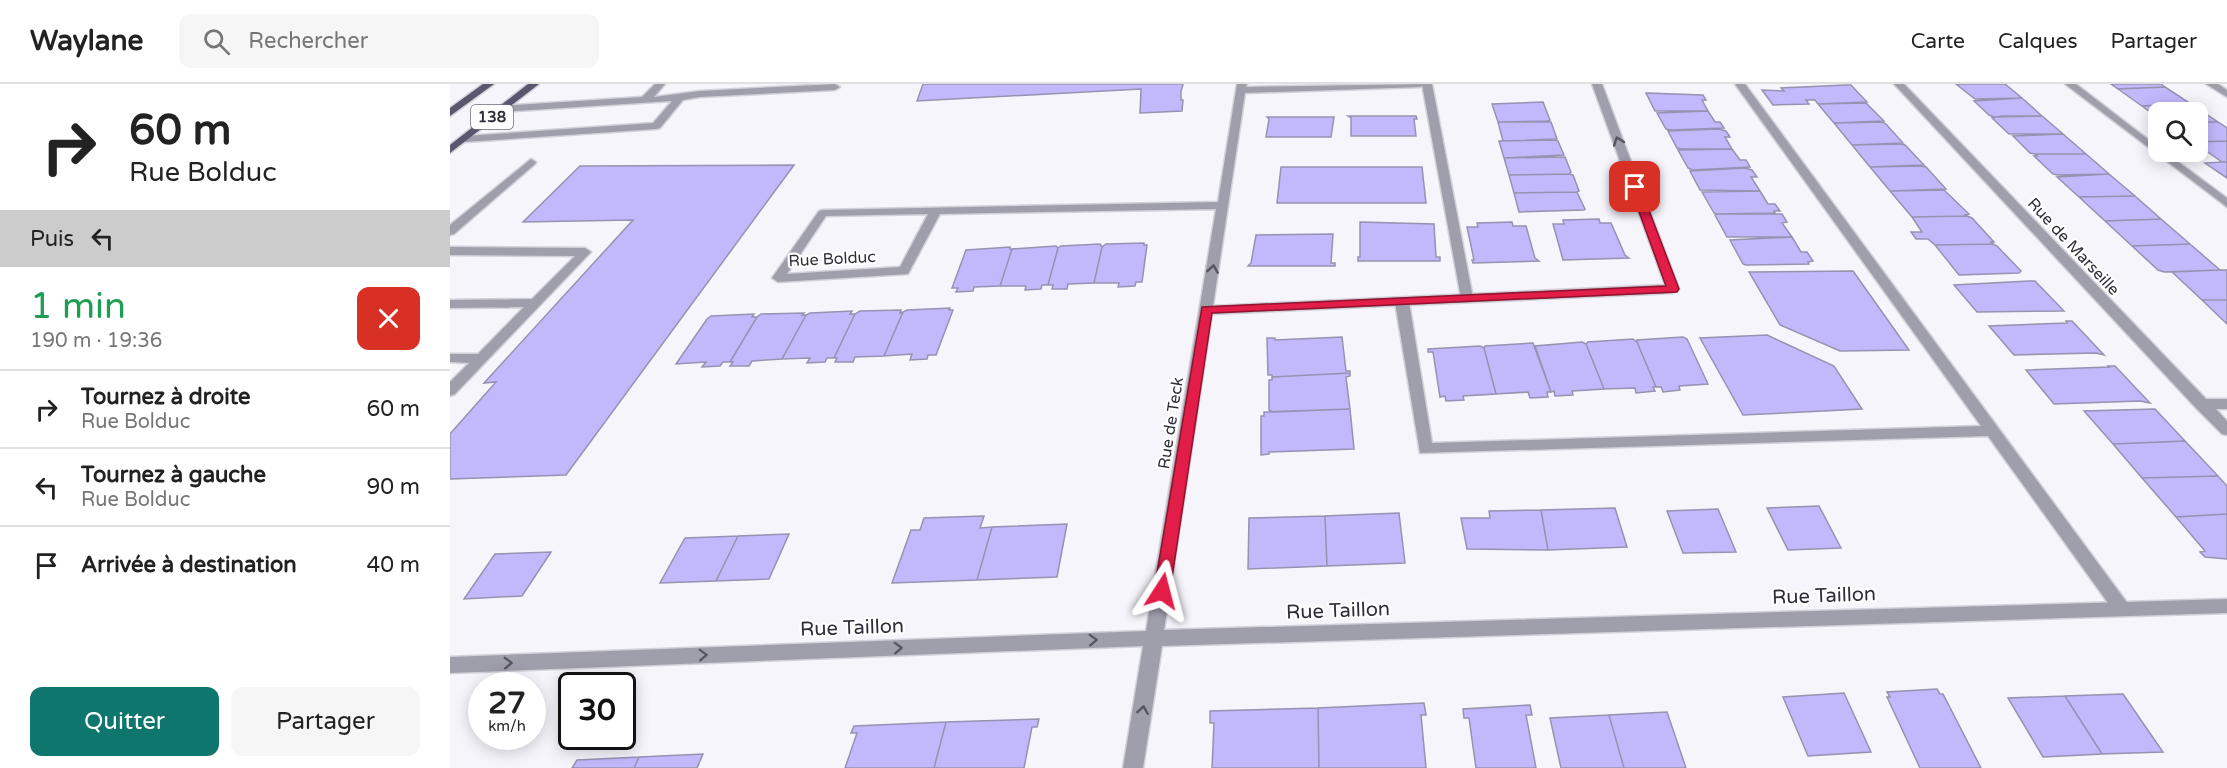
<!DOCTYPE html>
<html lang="fr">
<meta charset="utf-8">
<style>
body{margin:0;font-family:"Varela Round",sans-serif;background:#f6f6f6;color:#222;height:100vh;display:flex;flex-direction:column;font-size:22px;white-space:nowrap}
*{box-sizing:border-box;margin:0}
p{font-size:20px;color:#767676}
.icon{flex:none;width:33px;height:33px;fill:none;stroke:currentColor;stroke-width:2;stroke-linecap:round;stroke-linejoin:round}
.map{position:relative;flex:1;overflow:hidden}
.panel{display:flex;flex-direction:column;background:#fff;width:450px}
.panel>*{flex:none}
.hud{background:#fff;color:#222;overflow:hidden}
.buttons{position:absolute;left:1698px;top:18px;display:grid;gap:12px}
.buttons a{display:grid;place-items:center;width:60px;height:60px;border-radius:12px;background:#fff;box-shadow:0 3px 15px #0003;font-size:30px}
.speed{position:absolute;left:18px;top:588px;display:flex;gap:12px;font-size:30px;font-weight:700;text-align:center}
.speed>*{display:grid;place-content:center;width:78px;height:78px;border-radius:50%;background:#fff;box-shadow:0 3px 15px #0003;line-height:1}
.speed small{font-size:15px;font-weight:400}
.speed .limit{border:3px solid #111;border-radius:9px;background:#fff;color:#111}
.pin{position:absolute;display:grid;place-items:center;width:51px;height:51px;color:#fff;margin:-26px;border-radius:12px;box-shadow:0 3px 9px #0006}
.me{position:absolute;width:66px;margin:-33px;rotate:9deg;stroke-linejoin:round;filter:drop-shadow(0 0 4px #0008)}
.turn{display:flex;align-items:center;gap:21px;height:126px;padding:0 30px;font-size:27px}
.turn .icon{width:78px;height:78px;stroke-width:2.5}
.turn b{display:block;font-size:42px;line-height:51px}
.then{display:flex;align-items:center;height:57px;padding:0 30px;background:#0003;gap:12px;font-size:22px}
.round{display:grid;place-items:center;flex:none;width:63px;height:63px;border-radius:12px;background:#f6f6f6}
.head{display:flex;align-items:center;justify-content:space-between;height:102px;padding:0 30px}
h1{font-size:36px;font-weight:600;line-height:45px;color:#1e9e55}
.action{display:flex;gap:12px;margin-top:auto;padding:12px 30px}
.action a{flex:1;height:69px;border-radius:12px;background:#0f766e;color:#fff;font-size:24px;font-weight:600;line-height:69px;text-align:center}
.action a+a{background:#f6f6f6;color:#222}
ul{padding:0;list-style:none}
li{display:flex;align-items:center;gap:18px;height:78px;padding:0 30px;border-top:2px solid #e0e0e0}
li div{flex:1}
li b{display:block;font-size:22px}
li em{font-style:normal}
header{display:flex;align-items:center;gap:36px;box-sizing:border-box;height:84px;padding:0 30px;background:#fff;border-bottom:2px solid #e0e0e0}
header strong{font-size:28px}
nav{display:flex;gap:33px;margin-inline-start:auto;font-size:21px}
.search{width:420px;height:54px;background:#f6f6f6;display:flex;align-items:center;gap:15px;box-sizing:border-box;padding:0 21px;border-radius:12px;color:#767676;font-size:22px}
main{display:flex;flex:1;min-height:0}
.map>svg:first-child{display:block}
.building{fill:#c2b8fc;stroke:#9692b0;stroke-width:1.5}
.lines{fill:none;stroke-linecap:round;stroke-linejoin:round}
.lane-casing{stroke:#d2d1d9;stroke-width:3}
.street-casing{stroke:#d2d1d9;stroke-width:3}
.primary-casing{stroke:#d2d1d9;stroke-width:3}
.lane{fill:#9f9eab;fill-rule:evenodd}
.street{fill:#9f9eab;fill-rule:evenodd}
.primary{fill:#59566d;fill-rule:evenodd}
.oneway{stroke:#565561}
.route{fill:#e11d48;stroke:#92132f;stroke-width:1.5}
.labels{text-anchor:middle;stroke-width:4.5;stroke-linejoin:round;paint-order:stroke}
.shield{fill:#fff;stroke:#6d6c74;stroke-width:1.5}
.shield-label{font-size:15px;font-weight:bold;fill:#2f2d39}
.street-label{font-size:16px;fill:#2f2d39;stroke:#fff}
.near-street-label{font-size:20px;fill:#2f2d39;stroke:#fff}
</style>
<header>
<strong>Waylane</strong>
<div class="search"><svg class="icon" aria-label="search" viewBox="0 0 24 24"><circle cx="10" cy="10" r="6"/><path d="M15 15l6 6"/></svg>Rechercher</div>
<nav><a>Carte</a><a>Calques</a><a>Partager</a></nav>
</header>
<main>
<section class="panel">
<div class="hud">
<div class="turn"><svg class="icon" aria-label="right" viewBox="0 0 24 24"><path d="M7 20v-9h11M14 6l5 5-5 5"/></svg><div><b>60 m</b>Rue Bolduc</div></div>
<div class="then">Puis<svg class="icon" aria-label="left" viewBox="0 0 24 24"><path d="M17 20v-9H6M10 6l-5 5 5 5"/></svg></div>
</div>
<div class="head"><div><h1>1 min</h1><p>190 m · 19:36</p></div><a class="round" style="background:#d93025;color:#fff"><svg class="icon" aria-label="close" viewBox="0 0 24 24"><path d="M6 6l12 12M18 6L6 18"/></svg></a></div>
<ul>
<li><svg class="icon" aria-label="right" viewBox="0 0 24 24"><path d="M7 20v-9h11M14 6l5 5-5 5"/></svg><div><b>Tournez à droite</b><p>Rue Bolduc</p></div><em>60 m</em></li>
<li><svg class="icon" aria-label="left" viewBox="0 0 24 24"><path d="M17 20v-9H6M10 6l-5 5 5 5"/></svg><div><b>Tournez à gauche</b><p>Rue Bolduc</p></div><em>90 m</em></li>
<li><svg class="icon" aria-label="arrive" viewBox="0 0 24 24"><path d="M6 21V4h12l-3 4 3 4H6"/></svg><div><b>Arrivée à destination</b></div><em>40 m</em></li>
</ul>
<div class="action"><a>Quitter</a><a>Partager</a></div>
</section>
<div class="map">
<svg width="1777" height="684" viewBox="0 0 1777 684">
<rect width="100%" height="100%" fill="#f6f5fc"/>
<path class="building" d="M473 0H731L733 1 731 7V16H733L732 27 690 29 691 5 467 17Z
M1506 0H1555L1572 14 1525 15Z
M1661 0H1711L1715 3 1668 5Z
M1396 1H1401L1417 18 1368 20 1365 16H1356L1359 20 1323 21 1312 6 1334 7 1331 4Z
M1715 3 1741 20 1692 22 1668 5Z
M1196 9 1253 11 1256 16H1252L1258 27H1205Z
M1572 14 1592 32 1544 33 1539 31 1524 17Z
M1093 18 1100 36 1097 37 1048 38 1042 20Z
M1416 19 1434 37 1384 39 1368 20Z
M1741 20 1768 38H1748V28H1708V34L1692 22Z
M1258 27 1265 38H1270L1274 44 1221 46 1216 45 1207 29Z
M898 32H966L967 35H964L966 52H901V34Z
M1552 32H1592L1613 50H1559L1542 34Z
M817 33H884L881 53H816L819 35Z
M1048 38H1101L1107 55 1053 57Z
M1432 38 1436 40 1453 59 1402 61 1384 39Z
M1748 38H1768L1777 44V57L1748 58Z
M1269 45 1276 47 1280 53H1275L1282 65H1231L1227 64 1218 47Z
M1613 50 1636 70H1585L1580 69 1563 52Z
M1049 57 1105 56 1108 57 1114 71 1054 74Z
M1777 57V78H1772L1748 61V58Z
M1451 60 1455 61 1474 81 1420 83 1402 61Z
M1282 65 1290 76H1296L1300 83 1242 86 1238 84 1228 66Z
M1585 70H1636L1659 90 1608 91 1603 90 1584 72H1587Z
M1112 73H1115L1121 88 1119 90 1059 91 1054 74Z
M1772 78H1777V94L1755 79Z
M344 81 116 391 0 395V350L46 298 34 299 183 136 73 138 130 82Z
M1472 82 1476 83 1496 105 1440 107 1420 83Z
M831 83H972L976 119H827Z
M1295 84 1302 86 1307 93H1301L1310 107 1250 106 1240 87Z
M1119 90 1123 91 1129 107 1127 108 1064 109 1059 91Z
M1659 90 1685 112 1629 113 1607 93Z
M1494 106 1519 130 1515 131 1517 132 1462 133 1440 107Z
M1310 107 1318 120H1325L1330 127H1324L1325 129 1267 130 1264 129 1252 108Z
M1127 108 1135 125 1134 126 1069 128 1064 109Z
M1685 112 1711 135 1655 137 1629 113Z
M1267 130H1332L1337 138 1332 139 1342 153H1277L1265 131Z
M1517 132 1522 134 1544 158H1541L1543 160 1485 161 1478 155H1466L1461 148H1472L1462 133Z
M1149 135 1150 139H1161L1175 171 1179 174 1113 176 1103 140H1114L1113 136Z
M1711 135 1740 160 1682 162 1655 137Z
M910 138 984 140 986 173H990V177H908V173H910Z
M1062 138 1063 142H1076L1085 174 1089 177 1023 179 1022 176H1024L1017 143H1028L1027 139Z
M883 150 881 179H885V182H798L801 179 806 151Z
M1342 153 1351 168H1357L1363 177 1358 178 1359 180 1296 181 1293 180 1280 156Z
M694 159V161H697L692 198H686L685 202 668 203 669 199H644L652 163 656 160Z
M650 160 652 163 644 199 618 200 617 205H602L603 201H598L608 164 611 162Z
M1543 160 1547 162 1571 187 1569 189 1509 191 1485 161Z
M1740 160 1770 186 1714 188 1708 186 1682 162Z
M606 162 608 164 598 201H592L591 205 575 206 576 202H550L562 165Z
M560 163V165H562L550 202 524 203 523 207 506 208 508 204H502L516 166Z
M1770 186H1777V216H1752L1722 188Z
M1403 187 1459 266 1390 267 1330 241 1299 188Z
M1579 197H1585L1614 227 1527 228 1504 201Z
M1752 216H1777V240Z
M500 224 499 226H503L486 271H478L477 275 460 276 462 270 434 272 453 228 457 226Z
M451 226 450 229 453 228 434 272 405 273 403 278H385L387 274H384L405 230 410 227Z
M402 227 400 230H405L384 274H377L375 278 357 279 360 274 332 275 356 231 360 229Z
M354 229 352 231H356L332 275 302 277 299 282H280L283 278H280L307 233 311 230Z
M304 230 302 233H307L280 278H273L270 282 252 283 256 278 226 280 257 235 261 232Z
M1616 237H1622L1654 271 1646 269 1564 271 1539 242 1617 239Z
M1317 251 1384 282 1412 325 1293 331 1250 254Z
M892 253 896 287H900V289L822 293V291H818L817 254H825V256Z
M1233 253 1237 255 1258 300 1229 302 1230 306 1213 308 1211 303H1206L1187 258V256Z
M1183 255 1187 258 1206 303H1203L1205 307 1186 309 1185 304 1154 305 1136 260 1138 258Z
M1132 258 1136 260 1154 305 1122 307 1123 311 1105 312 1104 307 1101 308 1085 262Z
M1083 259 1101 308H1097L1098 313 1080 314 1078 308 1046 310 1034 264 1035 262Z
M1030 262 1034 264 1046 310 1013 312 1014 316 996 317 995 312 990 313 983 268H978V265Z
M1658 282H1665L1700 319 1690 317 1604 320 1576 286 1659 283Z
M900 289V292L896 293 900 325 823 328 819 326V296H822V293Z
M900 325 904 365 819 368V370L811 371V332H814V328Z
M1705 325 1735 357 1663 360 1634 327Z
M1735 357 1768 392 1692 394 1663 360Z
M1768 392 1777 402V430L1726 433 1692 394Z
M1369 422 1391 464 1338 466 1317 424Z
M1165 424 1177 463 1098 466 1091 426Z
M1268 425 1286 468 1233 469 1217 427Z
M1091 426 1098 466 1017 465 1011 434H1040L1039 427Z
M949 429 955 479 877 482 875 432Z
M1777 430V475L1755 473 1750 468 1755 467 1726 433Z
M534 432 530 444 542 443 527 496 442 499 461 446H470L474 434Z
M875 432 877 482 798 485 799 434Z
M617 440 607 493 527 496 542 443Z
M339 450 319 495 266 497 288 452Z
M288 452 266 497 210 499 235 454Z
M101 468 72 512 14 515 45 470Z
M1487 605 1490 610H1493L1531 684H1470L1437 613H1440L1437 608Z
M1394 609 1421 668 1358 672 1333 613Z
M1673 610 1713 668 1652 670 1615 612Z
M1615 612 1652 670 1593 673 1558 614Z
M974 619 976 631H971L976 684H869L868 624Z
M1080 621 1082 631H1076L1086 684H1026L1019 634H1014L1013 625Z
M868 624 869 684H762L764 639H760V627Z
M1217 628 1236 684H1174L1159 631Z
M1159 631 1174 684H1111L1100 634Z
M589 635 587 643H582L574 684H484L496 638Z
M496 638 484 684H395L407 649H401L404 642Z
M253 670 247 684H184L189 673Z
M189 673 184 684H122L127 676Z"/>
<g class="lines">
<g class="lane-casing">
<path id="lane" d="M205 0H215L204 13 250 7 385 0 390 3 385 6 250 13 233 16 210 44 206 45 15 58 10 55 15 52 203 39 222 17 52 28 47 25 52 22 192 13Z
M972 0H982L1023 214 1017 218 1011 214Z
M1285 0H1295L1678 520 1681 525 1678 530 1672 532 1666 530 1538 352 970 369 945 218 952 214 959 218 982 359 1531 342Z
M1615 0H1626L1708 63V68H1715L1777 114V123Z
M81 75 86 78 85 80 4 150 0 151V141Z
M0 163 135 164 141 168 5 310 0 312V298L19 279 0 278V270H28L74 223 0 224V216L82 215 125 172 0 171Z"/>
</g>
<g class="street-casing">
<path id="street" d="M787 0H797L796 3 975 0 970 3 795 9 763 222 1215 201 1142 0H1152L1229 205 1223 209 762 230 714 546 1777 515V529L712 562 693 684H673L693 562 0 589V573L696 547 766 125 490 130 458 190 328 198 322 194 369 127 373 126 768 118ZM478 130 450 183 337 190 376 132Z
M1444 0H1454L1756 315H1777V325H1766L1777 337V351L1772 350 1746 324Z
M1756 0H1768L1777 6V13Z"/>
</g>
<g class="primary-casing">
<path id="primary" d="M33 0H44L0 32V24Z
M78 0H89L0 69V61Z"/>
</g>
<use href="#lane" class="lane"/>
<use href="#street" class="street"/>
<use href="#primary" class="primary"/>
</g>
<defs><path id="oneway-chevron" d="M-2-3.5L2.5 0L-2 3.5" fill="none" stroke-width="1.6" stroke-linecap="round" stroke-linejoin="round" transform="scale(1.5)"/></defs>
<g class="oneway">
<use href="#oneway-chevron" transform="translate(1168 57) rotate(-110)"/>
<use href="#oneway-chevron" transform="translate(763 185) rotate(-81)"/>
<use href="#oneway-chevron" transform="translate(643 556) rotate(-2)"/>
<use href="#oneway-chevron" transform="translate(448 564) rotate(-2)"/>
<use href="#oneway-chevron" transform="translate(253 571) rotate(-2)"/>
<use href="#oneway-chevron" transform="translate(58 579) rotate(-2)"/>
<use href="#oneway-chevron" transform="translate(693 626) rotate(-81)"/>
</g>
<path class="route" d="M1182 101 1190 103 1229 205 1227 208 762 229 720 507 717 512 712 514 706 512 704 507 752 223 1216 202 1180 103Z"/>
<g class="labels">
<rect class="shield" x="21" y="21" width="42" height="24" rx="4.5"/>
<g class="shield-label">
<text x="42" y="38">138</text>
</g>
<g class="street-label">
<text transform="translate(1624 162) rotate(47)" y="6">Rue de Marseille</text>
<text transform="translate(382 174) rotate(-3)" y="6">Rue Bolduc</text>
<text transform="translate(720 339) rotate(-81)" y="6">Rue de Teck</text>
</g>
<g class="near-street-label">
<text transform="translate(1374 511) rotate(-2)" y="7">Rue Taillon</text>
<text transform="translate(888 526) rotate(-2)" y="7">Rue Taillon</text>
<text transform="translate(402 543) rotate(-2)" y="7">Rue Taillon</text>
</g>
</g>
</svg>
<div class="buttons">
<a><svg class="icon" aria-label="search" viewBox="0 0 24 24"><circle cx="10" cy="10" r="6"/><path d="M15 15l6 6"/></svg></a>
</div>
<div class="speed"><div>27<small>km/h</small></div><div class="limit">30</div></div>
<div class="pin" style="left:1185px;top:103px;background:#d93025"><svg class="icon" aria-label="arrive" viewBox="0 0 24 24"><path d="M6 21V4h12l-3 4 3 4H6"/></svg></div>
<svg class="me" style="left:712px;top:507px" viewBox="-20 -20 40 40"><path d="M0-17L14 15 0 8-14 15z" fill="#e11d48" stroke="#fff" stroke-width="4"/></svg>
</div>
</main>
